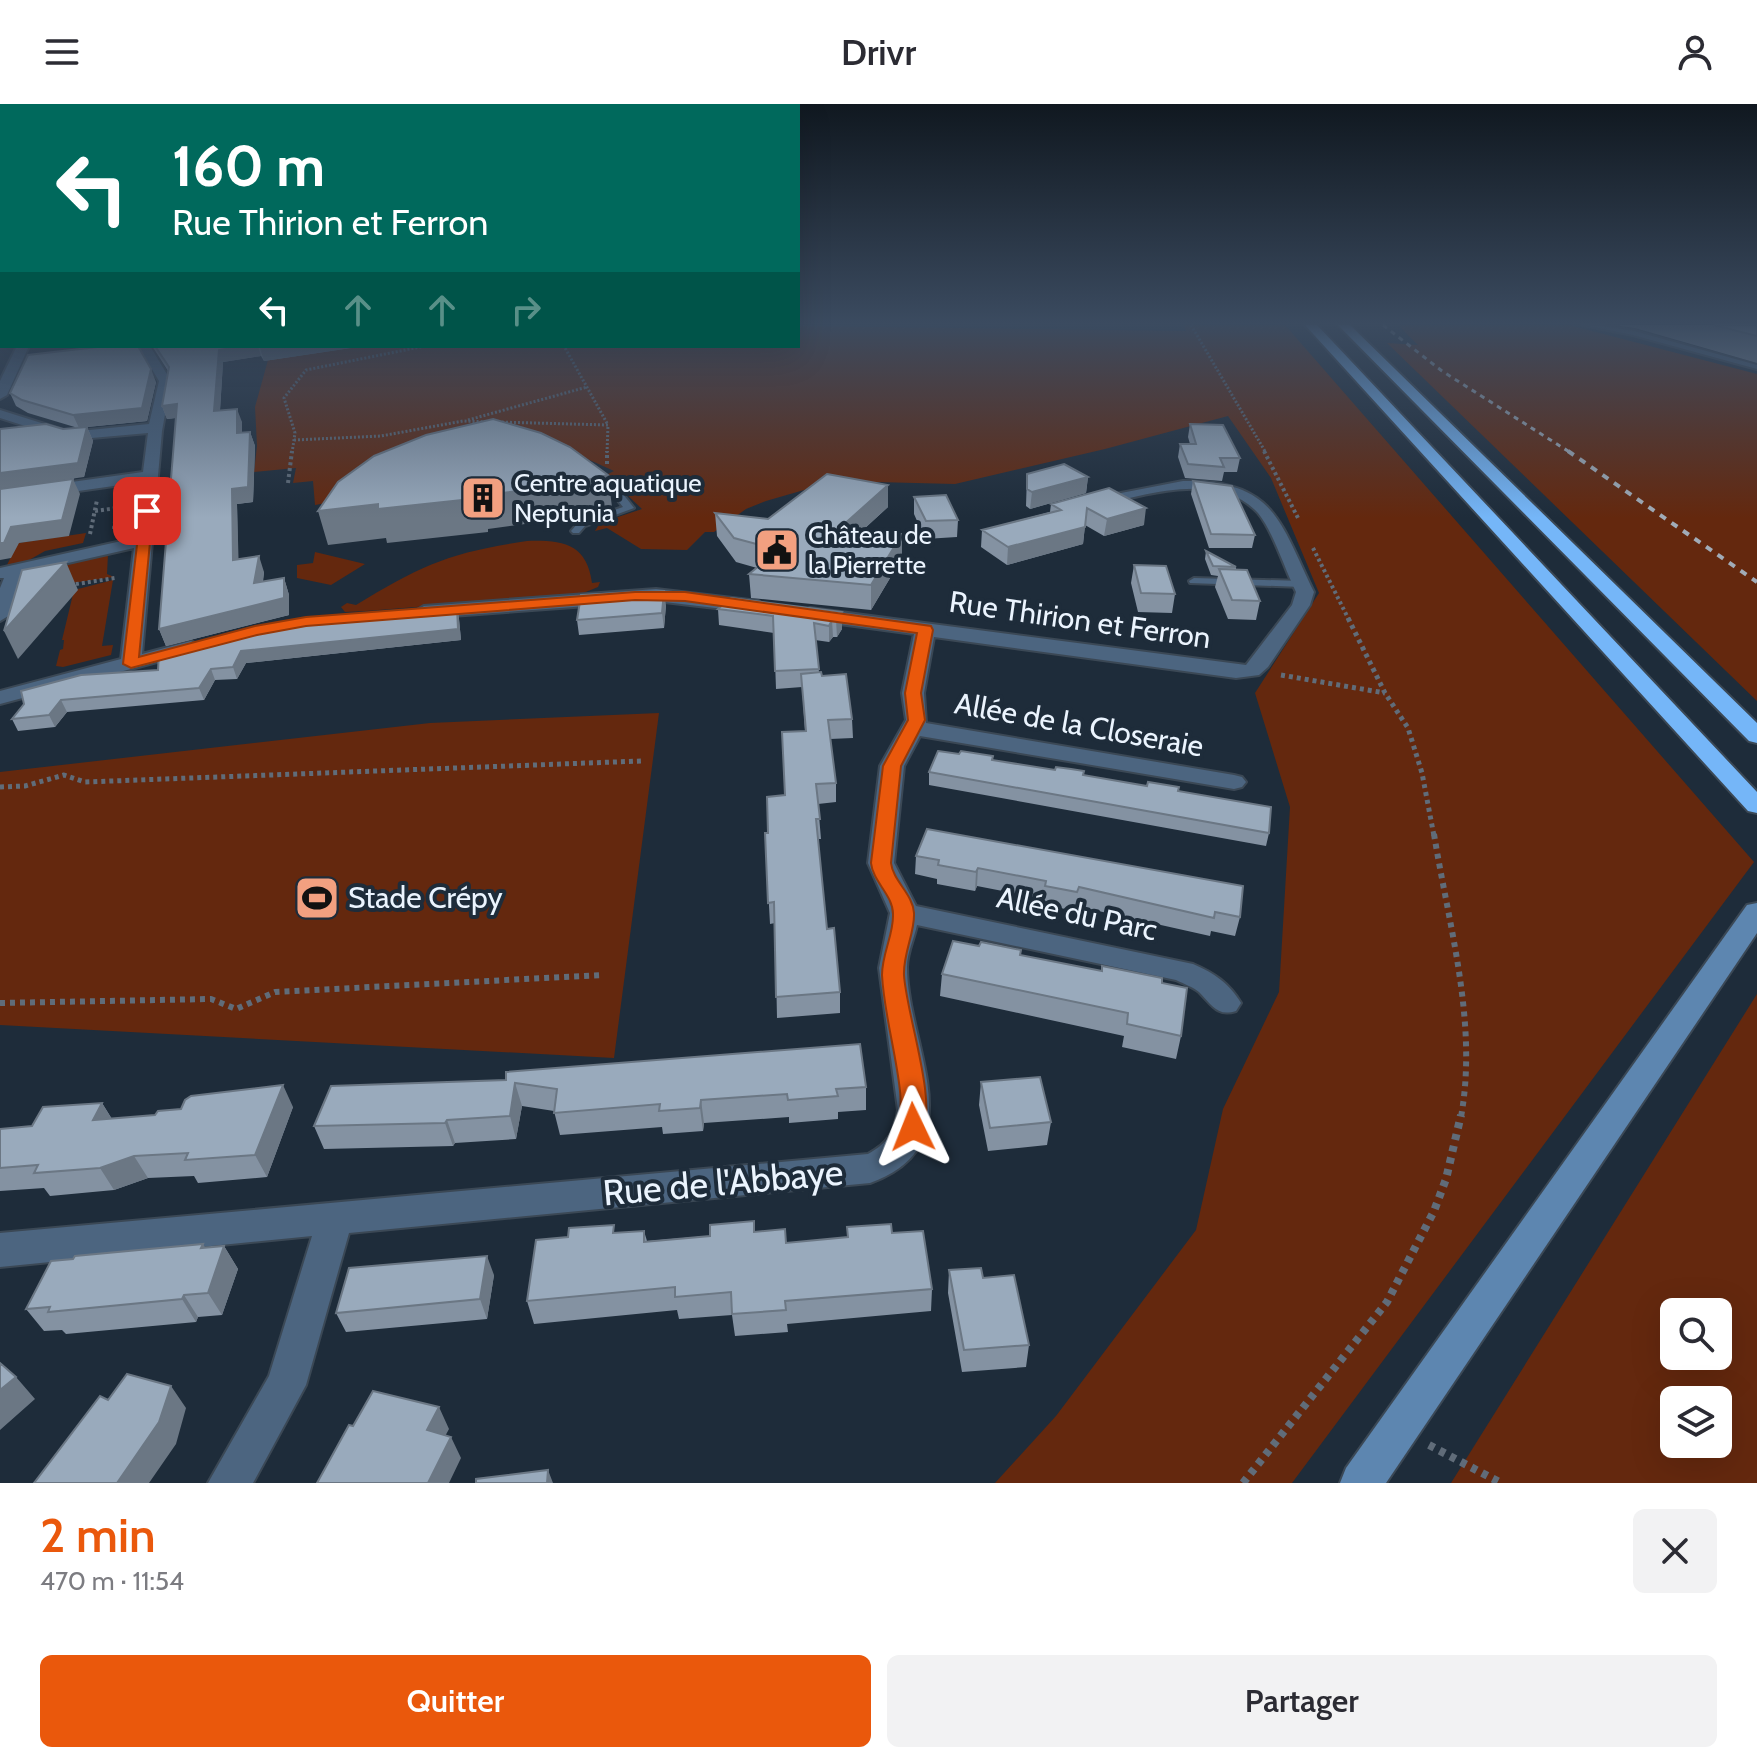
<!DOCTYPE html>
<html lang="fr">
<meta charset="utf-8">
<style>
body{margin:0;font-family:Cabin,sans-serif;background:#f2f2f3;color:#2b2b33;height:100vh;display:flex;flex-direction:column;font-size:30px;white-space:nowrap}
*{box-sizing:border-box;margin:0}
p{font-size:26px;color:#7c7c81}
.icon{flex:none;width:44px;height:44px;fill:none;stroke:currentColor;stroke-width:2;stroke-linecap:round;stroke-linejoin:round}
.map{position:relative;height:1379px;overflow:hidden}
.panel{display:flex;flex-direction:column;background:#fff;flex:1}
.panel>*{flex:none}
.top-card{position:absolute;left:0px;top:0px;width:800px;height:244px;box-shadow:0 8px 32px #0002;background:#00695c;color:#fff;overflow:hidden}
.fabs{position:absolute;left:1660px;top:1194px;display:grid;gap:16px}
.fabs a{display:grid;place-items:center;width:72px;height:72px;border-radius:12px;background:#fff;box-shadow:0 8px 32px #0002;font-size:40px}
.pin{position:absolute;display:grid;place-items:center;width:68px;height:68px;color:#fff;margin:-34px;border-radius:16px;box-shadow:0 4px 12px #0006}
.me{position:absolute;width:88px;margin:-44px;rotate:358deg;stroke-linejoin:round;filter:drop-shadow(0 0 6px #0008)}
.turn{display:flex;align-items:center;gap:28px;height:168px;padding:0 40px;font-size:36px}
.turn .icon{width:104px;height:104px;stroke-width:2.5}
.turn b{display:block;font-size:56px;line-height:68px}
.lanes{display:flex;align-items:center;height:76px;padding:0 40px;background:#0003;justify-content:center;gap:40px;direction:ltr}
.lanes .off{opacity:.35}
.round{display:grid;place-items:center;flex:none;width:84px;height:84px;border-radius:12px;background:#f2f2f3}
.overview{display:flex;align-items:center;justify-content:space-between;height:136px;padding:0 40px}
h1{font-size:48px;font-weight:600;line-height:60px;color:#ea580c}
.action{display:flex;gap:16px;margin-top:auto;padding:16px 40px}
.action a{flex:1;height:92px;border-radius:12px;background:#ea580c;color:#fff;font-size:32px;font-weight:600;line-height:92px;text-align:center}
.action a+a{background:#f2f2f3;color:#2b2b33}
header{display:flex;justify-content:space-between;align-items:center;height:104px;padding:0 40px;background:#fff;font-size:36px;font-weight:600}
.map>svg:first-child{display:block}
.green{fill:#64280e;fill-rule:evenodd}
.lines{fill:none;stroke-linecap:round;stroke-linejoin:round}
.lane-casing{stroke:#3b4855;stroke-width:4}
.street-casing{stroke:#3b4855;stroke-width:4}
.secondary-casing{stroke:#3b4855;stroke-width:4}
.highway-casing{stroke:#3b4855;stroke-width:4}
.path-far4{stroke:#606c79;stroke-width:3;stroke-dasharray:2 2;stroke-linecap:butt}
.path-far3{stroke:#606c79;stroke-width:4;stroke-dasharray:3 3;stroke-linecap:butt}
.path-far2{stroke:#606c79;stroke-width:5;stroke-dasharray:4 4;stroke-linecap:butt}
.path-far1{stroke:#606c79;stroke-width:6;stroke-dasharray:5 5;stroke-linecap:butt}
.path{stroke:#606c79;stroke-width:8;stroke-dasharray:6 6;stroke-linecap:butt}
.lane{fill:#4c6580;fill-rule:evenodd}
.street{fill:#4c6580;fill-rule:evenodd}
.secondary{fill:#5d86b0;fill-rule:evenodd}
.highway{fill:#75b6f8;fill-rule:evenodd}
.rail-far1{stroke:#a1acb8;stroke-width:3;stroke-dasharray:5 5;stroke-linecap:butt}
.rail{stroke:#a1acb8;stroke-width:4;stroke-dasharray:7 7;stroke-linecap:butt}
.wall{fill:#8492a2}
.shaded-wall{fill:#6b7784}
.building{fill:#99aabc;stroke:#6b7784;stroke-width:2}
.route{fill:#ea580c;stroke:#983908;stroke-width:2}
.labels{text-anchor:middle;stroke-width:8;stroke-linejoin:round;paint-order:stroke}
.far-poi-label{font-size:26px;fill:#ebf4fe;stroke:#1e2c3a;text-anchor:start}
.street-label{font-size:30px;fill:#ebf4fe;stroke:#1e2c3a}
.poi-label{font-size:30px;fill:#ebf4fe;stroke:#1e2c3a;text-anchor:start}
.near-street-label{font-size:36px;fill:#ebf4fe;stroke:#1e2c3a}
</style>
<header><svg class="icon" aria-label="menu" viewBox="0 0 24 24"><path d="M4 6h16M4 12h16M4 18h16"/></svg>Drivr<svg class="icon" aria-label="person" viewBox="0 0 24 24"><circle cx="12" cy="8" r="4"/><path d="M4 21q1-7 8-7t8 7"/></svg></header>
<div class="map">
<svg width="1757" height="1379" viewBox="0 0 1757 1379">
<rect width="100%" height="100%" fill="#1e2c3a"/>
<path class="green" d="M1184 221H1285L1754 758 1292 1379H995L1056 1312 1196 1126 1223 1005 1279 888 1290 703 1255 589 1319 489 1271 374 1228 312 1105 345 955 380 876 378 804 386 766 397 746 405 714 428H705L687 446 641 445 607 424 595 427 600 419 642 405 606 371 614 367 583 353 315 401 313 377 293 379 296 364 254 368 257 342 255 303 268 256 364 242H798V222L1186 227Z
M1398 221H1569L1757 270V597L1387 239 1418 241Z
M86 429 83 439 45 447 22 460 6 463 18 439Z
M527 437C563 436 587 440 592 479L600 478 598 483 581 490 366 507 345 508 341 503 347 499 356 501C421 461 451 448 527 437Z
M315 448 365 460 331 481 297 474V461L313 459Z
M108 450 107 470 114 473 58 481 52 463Z
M113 476 102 542 113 541 111 551 63 563 56 562 60 546 63 545 64 536H62L74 486Z
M659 609 614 954 0 921V668L430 619Z
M1757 890V1379H1451ZM1674 1208H1718V1252H1674ZM1674 1296H1718V1340H1674Z"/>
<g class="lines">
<g class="lane-casing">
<path id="lane" d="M1583 221H1596L1634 227 1757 261V265L1633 231Z
M592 370C610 371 623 390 634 404L585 422 579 429H573L571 427 579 418 623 403 608 384 592 374Z
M1194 474 1302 477 1307 480 1302 483 1190 479 1189 477Z"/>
</g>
<g class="street-casing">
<path id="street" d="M0 232H2V240H0Z
M17 242H29L7 291 0 295V277Z
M138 242H150L171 277 162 327 142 550 191 537 201 543 198 547 0 600V587L121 555 134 444 24 469 10 511 0 517V484L4 474H0V464L135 434 142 378 0 398V388L143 368 148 329 69 336 0 314V306L70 328 149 320 159 277Z
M1183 377C1275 377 1279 416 1314 488L1310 501 1268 563 1259 571 1236 574 934 533 924 589 926 619 1234 671 1242 673 1246 678 1242 683 1234 685 920 632 904 662 894 759 916 802 1193 860C1214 869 1229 879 1241 899L1236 907C1217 913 1212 901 1199 888 1193 883 1184 880 1176 876L917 821C914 835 907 849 907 863 907 942 976 1041 870 1079L349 1129 306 1281 253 1379H208L269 1272 312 1132 0 1163V1129L868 1050C888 1039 895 1028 898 1006L879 864 890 809 868 759 880 662 906 616 902 589 914 530 810 516 800 510 810 504 1246 561 1292 501 1296 488C1285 466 1273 427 1258 409 1218 365 1139 392 1091 404L1083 399 1085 396Z
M656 485 758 497 767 503 758 509 656 497 424 514 414 508 424 502Z"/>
</g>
<g class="secondary-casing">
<path id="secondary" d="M1757 799V829L1386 1379H1340L1346 1364 1747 801Z"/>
</g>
<g class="highway-casing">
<path id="highway" d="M1305 221H1317L1757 688V709L1748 707Z
M1338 221H1350L1757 619V639L1749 637Z"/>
</g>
<path class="path-far4" d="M1191 221 1266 349
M468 316 587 283
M498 318 608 321 564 242
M294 336 381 332 463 317 488 318
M292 349 295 329 284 294 306 266 425 242
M607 349 608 321"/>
<path class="path-far3" d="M1264 347 1298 414
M607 360V347
M288 379 292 347
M95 407 117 404
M114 425 118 395
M90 430 97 396
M1313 444 1349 516
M70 481 115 474"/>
<path class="path-far2" d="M1348 514 1385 589 1408 624 1422 669 1434 732
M1281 571 1385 589
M0 683 25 682 64 671 85 678 641 657"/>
<path class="path-far1" d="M1434 730C1449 823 1478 919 1461 1013
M0 899 211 895 236 905 275 888 603 871"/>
<path class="path" d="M1429 1341 1501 1379
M1243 1379 1387 1198 1434 1107 1446 1075 1461 1011"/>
<use href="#lane" class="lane"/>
<use href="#street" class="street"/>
<use href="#secondary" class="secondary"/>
<use href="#highway" class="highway"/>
<path class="rail-far1" d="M1383 221 1442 267 1571 349"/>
<path class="rail" d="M1568 347 1757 478"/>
</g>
<path class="wall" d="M1614 221H1757V259L1635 224Z
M152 242H364L264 257 261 252 223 258 220 307 242 318V329L250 328 255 342 253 398 237 400 238 455 264 468 263 478 284 474 289 491V511L166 542 159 525 176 314 167 315 162 302 168 267Z
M156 278 147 317 87 323 93 337 84 373 63 325 78 324 28 309 16 302 10 289Z
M1190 320 1240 354 1237 368H1224L1222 377 1185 374 1178 353 1180 340H1190L1188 333Z
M1027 370 1088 373 1086 389 1030 405 1026 402Z
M1193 377 1255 431 1252 444H1209L1191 390Z
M888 381V403L864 425 902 430V454L871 506 751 494 749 470 757 464 736 458 717 432 715 409 768 415Z
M1109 384 1144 421 1104 432 1085 421 1083 440 1007 461 981 443 982 426 1050 408 1051 400Z
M914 393 958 416 957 433 925 435 914 410Z
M1206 447 1236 463V465L1260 497 1256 516 1228 515 1215 483 1218 472 1211 471 1205 455Z
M1134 461 1175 490 1172 509 1138 508 1131 479Z
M666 501 664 524 579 531 577 516Z
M457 504 459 515 461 536 246 559 237 575 215 576 204 596 67 608 55 623 18 627 12 615 24 600 158 566Z
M718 505 842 508V525L837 533H833L829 538 815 536 819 568 852 615 853 634 830 635 836 679V698L818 700 821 735H818L827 825 840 888V909L777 914 775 819 770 820 765 729H768L785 691 805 627 802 583 776 585 774 529 719 521Z
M959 650 1178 687 1269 729 1266 742 929 681V668Z
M916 752 1240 813 1235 832 1211 827 1210 832 1076 802 1074 807 1043 800V795L977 782 975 787 937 780V775L915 770Z
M1021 851 1162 879 1181 932 1176 955 1122 943 1124 932 940 892 942 870Z
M506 976 866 983V1006L838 1008V1015L789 1019V1013L704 1019 703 1027 663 1030 662 1023 560 1031 554 1007 522 1002 516 1035 455 1039 453 1042 324 1045 314 1022Z
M981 978 1051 1018 1047 1041 988 1047 979 1001Z
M102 999 112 1015 155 1011 181 1005 293 1003 267 1073 198 1079 194 1072 148 1074 114 1086 50 1092 44 1084 0 1087V1025L32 1022Z
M644 1127 647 1137 755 1128 786 1139 892 1129 932 1185 931 1207 787 1220 788 1228 735 1232 732 1211 679 1215 677 1206 534 1220 527 1197Z
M224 1142 238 1165 222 1211 198 1213 196 1218 66 1230 62 1226 44 1227 26 1205 205 1144Z
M949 1166 983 1174 1029 1241 1026 1263 962 1268 948 1189Z
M494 1171 487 1215 346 1228 336 1209Z"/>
<path class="shaded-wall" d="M243 242H258L261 252 223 258 219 321 214 307 219 246Z
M276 242H364L264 257 260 244Z
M151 265 156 278 147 317 87 323 93 337 84 373 0 385V369L79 324 73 311Z
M177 300 182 313 167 315 162 302Z
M237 305 242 318V343L237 329Z
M250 328 255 342 253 398 237 400 239 472 233 456 232 385Z
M608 371 612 403 571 414 488 425V428L387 439 386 434 328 441 318 407 378 400 479 392Z
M1088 373 1086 389 1030 405 1032 388Z
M73 375 80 390 69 432 19 439 11 454 0 456V439L11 423Z
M888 381V403L841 446V423Z
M1087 404 1083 440 1007 461 1008 443Z
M1146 404 1144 421 1104 432 1107 415Z
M902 430V454L871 506V481Z
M259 452 264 468 260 495 254 479Z
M66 458 78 486 18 555 4 527Z
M284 474 289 491V511L166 542 159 525Z
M664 487 666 501 664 524 662 509Z
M457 504 459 515 461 536 246 559 237 575 233 563 241 547Z
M842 508V525L837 533 836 516Z
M832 516 833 533 829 538V522Z
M211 565 215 576 204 596 199 584Z
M61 596 67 608 55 623 49 611Z
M978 764 977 782 975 787 976 768Z
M515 979 522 1002 516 1035 510 1012Z
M283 981 293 1003 267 1073 255 1051Z
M701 996 704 1019 703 1027 700 1004Z
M102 999 116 1022 93 1016Z
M447 1016 455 1039 453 1042 445 1019Z
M134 1052 148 1074 114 1086 100 1064Z
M203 1140 217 1163 224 1142 238 1165 222 1211 208 1189 201 1144Z
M487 1152 494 1171 487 1215 480 1195Z
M184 1191 198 1213 196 1218 182 1195Z
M16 1273 35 1295 0 1326V1286Z
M171 1282 186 1304 176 1340 149 1379H117Z
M439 1303 449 1325 437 1347 427 1326Z
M451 1333 461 1354 449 1379H428Z
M548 1366 553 1379H547Z"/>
<path class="building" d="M1714 221H1757V232Z
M106 242H138L151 265 142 304 73 311 22 296 10 289 28 251Z
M155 242H243L219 246 214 307 237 305V329L250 328 248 383 232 385 233 456 259 452 254 479 284 474V494L159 525 177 300 162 302 169 263Z
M493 315 541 329 570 343 608 371 565 381 479 392 481 394 378 405V400L318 407 338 378 374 352 426 331Z
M46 320 63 325 87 323 78 359 0 369V325Z
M1190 320 1223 321 1240 354H1220L1224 363 1188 360 1180 340H1196Z
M1064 360 1088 373 1032 388 1027 385V370Z
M827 370 888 381 841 423 902 430 871 481 749 470 779 446 734 434 715 409 768 415Z
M73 375 62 416 11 423 4 439H0V385Z
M1193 377 1232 382 1255 431 1211 430Z
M1109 384 1146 404 1107 415 1087 404 1085 423 1008 443 982 426 1061 406 1051 400Z
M946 391 958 416 926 417 914 393Z
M1206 447 1236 463 1213 462Z
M66 458 4 527 22 466Z
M1134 461 1166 462 1175 490 1141 489Z
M1219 465 1247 466 1260 497 1232 496Z
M664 487 662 509 577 516 581 491Z
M731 494 842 508 836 516H832L829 522 814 519 819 565 775 567 773 512 718 505Z
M457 504 458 525 241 547 233 563 211 565 199 584 61 596 49 611 12 615 24 600 21 587 81 571 158 566 159 549 284 518Z
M821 568 822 572 846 570 852 615 828 616 836 679 816 680 820 715H816L827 825 834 824 840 888 776 893 774 798 768 799 765 729H768L767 693 785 691 782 628 806 627 801 570Z
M938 647 959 650 961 647 993 652 992 656 1055 666 1056 663 1071 665 1084 667 1083 671 1147 682 1148 678 1179 683 1178 687 1271 703 1269 729 929 668Z
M927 725 1243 782 1240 813 1215 808 1214 814 1079 783 1077 788 1045 782 1046 777 978 764 976 768 938 761 939 756 916 752Z
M953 837 979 842 981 838 1021 846 1020 851 1102 867V862L1162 874V879L1187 884 1181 932 1127 920 1128 909 942 870Z
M860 940 866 983 836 985 838 992 788 996 787 990 701 996 700 1004 659 1007 660 1000 554 1009 557 985 515 979 510 1012 447 1016 445 1019 314 1022 331 982 506 976V968Z
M1040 973 1051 1018 990 1024 981 978Z
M283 981 255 1051 185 1056 188 1049 134 1052 100 1064 34 1069 38 1061 0 1064V1025L32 1022 43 1003 102 999 93 1016 155 1011 158 1007 181 1005 185 996 191 992Z
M754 1117V1128L785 1125 786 1139 848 1133 847 1123 891 1120 892 1129 923 1127 932 1185 785 1197 786 1206 732 1210 731 1188 675 1193V1183L527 1197 536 1136 568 1133 569 1124 614 1121 613 1129 644 1127V1138L710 1132V1121Z
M203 1140 201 1144 224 1142 208 1189 184 1191 182 1195 48 1208 50 1203 26 1205 51 1157 73 1155 75 1152Z
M487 1152 480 1195 336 1209 349 1164Z
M981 1164 983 1174 1014 1171 1029 1241 964 1246 949 1166Z
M0 1259 16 1273 0 1286Z
M127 1270 171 1282 159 1318 117 1379H34L100 1292 108 1296Z
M373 1287 439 1303 427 1326 451 1333 428 1379H317L349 1321 353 1322Z
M548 1366 547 1379H476V1375Z"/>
<linearGradient id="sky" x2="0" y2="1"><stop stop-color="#101820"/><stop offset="0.53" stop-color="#3b4b60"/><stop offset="1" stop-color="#3b4b60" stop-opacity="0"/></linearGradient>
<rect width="1757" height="414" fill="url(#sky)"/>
<path class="route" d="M147 404 153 407 139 553 255 522 306 513 635 488H685L931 522 933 526 921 589 925 616 901 662 891 759C893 777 913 790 914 809 915 829 903 849 904 871 906 909 938 999 922 1030L913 1033 904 1030C898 1017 902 1002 900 987 896 949 884 909 882 871 882 849 894 830 893 810 893 791 873 778 871 759L883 662 908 616 905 589 917 529 685 497 635 496 306 522 257 531 131 564 123 560 141 407Z"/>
<defs>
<g id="building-square" transform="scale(2.3)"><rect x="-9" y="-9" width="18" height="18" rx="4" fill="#f2a080" stroke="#1e2c3a"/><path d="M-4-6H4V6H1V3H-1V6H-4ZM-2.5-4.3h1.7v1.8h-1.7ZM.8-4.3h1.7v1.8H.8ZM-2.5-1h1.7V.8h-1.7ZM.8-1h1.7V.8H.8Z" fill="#111"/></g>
<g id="civic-square" transform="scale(2.3)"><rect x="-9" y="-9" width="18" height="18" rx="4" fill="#f2a080" stroke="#1e2c3a"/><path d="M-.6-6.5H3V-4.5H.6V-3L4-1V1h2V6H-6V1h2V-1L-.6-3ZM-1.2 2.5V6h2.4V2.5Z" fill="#111"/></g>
<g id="stadium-square" transform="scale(2.3)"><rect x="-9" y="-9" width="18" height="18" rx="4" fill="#f2a080" stroke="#1e2c3a"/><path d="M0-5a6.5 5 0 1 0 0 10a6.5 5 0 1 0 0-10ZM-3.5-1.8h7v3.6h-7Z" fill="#111"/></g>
</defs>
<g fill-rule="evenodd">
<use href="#building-square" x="483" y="394"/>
<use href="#civic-square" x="777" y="446"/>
<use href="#stadium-square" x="317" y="794"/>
</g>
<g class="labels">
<g class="far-poi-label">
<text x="514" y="388">Centre aquatique<tspan x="514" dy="30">Neptunia</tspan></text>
<text x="808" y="440">Château de<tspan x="808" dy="30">la Pierrette</tspan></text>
</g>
<g class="street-label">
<text transform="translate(1080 516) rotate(8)" y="10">Rue Thirion et Ferron</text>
<text transform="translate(1079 621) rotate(10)" y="10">Allée de la Closeraie</text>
<text transform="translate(1077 810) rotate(12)" y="10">Allée du Parc</text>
</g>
<g class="poi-label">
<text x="348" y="804">Stade Crépy</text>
</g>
<g class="near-street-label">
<text transform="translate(723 1078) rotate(-5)" y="13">Rue de l'Abbaye</text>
</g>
</g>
</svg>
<div class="fabs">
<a><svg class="icon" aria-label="search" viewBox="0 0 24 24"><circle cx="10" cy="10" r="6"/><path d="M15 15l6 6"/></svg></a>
<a><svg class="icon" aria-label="layers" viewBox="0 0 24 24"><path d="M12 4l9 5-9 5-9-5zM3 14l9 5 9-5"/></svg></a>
</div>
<div class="pin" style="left:147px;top:407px;background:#d93025"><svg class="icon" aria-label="arrive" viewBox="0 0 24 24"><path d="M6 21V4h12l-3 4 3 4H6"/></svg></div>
<svg class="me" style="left:913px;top:1023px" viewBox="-20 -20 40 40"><path d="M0-17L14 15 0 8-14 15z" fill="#ea580c" stroke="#fff" stroke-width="4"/></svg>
<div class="top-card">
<div class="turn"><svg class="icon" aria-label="left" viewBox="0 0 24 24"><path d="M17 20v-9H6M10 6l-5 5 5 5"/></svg><div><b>160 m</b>Rue Thirion et Ferron</div></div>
<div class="lanes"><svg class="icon" aria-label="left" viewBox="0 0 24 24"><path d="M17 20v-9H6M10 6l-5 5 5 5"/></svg><svg class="icon off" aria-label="ahead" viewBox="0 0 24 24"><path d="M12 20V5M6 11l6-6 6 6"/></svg><svg class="icon off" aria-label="ahead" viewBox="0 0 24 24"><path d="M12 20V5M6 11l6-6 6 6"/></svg><svg class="icon off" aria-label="right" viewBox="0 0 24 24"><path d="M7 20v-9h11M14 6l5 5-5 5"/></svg></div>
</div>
</div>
<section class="panel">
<div class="overview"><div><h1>2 min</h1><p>470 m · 11:54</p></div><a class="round"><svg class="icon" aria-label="close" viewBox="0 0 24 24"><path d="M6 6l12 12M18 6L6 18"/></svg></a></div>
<div class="action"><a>Quitter</a><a>Partager</a></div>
</section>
